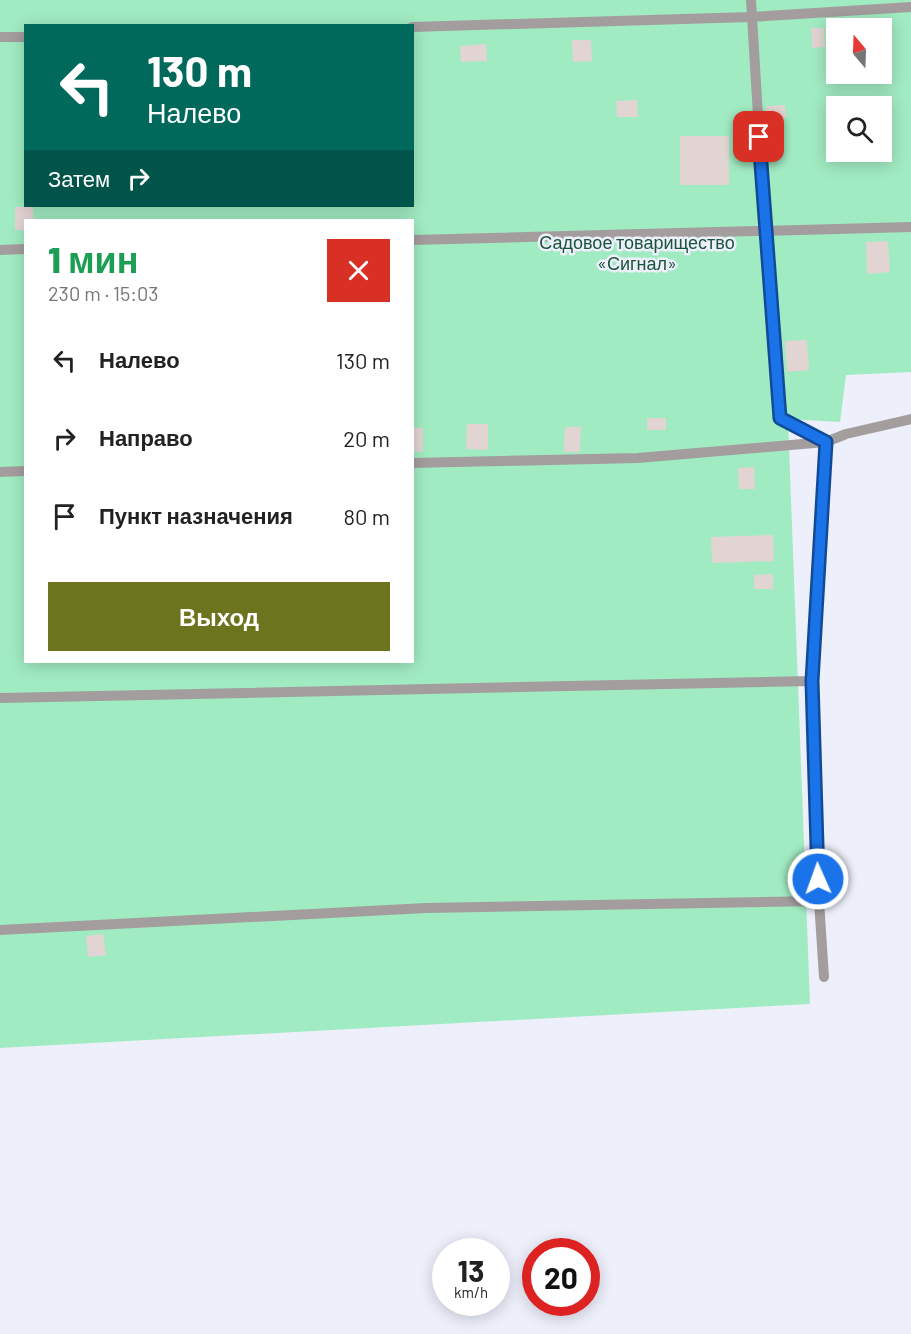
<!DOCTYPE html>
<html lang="ru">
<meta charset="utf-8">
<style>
body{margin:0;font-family:Barlow,sans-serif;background:#f6f6f6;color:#222;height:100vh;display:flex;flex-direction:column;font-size:22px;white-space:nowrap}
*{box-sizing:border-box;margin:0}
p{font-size:20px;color:#767676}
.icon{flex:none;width:33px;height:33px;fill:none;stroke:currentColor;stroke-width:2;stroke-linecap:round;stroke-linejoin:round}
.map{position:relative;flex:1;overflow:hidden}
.side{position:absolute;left:24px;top:219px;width:390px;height:444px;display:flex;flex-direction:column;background:#fff;border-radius:0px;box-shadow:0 3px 15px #0003}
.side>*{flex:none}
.banner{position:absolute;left:24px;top:24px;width:390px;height:183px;border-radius:0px;box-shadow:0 3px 15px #0003;background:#00695c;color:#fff;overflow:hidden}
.needle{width:39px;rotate:341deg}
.tools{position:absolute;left:826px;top:18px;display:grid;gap:12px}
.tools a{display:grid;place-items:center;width:66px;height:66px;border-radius:0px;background:#fff;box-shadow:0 3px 15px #0003;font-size:30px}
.speed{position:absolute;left:432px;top:1238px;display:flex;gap:12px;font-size:30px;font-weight:700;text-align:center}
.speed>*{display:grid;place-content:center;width:78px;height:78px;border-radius:50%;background:#fff;box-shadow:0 3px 15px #0003;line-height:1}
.speed small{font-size:15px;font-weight:400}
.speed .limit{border:9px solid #d22;background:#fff;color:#111}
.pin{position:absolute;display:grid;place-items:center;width:51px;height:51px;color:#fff;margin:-26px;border-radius:12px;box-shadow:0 3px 9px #0006}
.me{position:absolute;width:66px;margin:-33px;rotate:358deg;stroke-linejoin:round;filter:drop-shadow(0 0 4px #0008)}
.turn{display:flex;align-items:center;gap:21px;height:126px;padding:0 24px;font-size:27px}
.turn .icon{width:78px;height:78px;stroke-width:2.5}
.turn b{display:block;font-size:42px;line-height:51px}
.then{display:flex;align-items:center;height:57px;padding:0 24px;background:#0003;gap:12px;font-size:22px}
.round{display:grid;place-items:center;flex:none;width:63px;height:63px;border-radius:0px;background:#f6f6f6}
.headline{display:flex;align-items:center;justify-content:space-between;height:102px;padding:0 24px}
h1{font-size:36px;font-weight:800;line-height:45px;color:#1e9e55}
.primary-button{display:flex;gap:12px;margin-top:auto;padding:12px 24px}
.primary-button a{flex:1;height:69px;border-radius:0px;background:#6c741e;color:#fff;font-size:24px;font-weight:800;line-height:69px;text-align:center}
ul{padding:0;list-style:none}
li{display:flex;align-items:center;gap:18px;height:78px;padding:0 24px}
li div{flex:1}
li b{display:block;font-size:22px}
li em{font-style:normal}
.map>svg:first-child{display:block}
.green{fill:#a1ebc2;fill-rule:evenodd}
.building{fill:#e2d4d2}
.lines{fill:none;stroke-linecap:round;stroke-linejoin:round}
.service{stroke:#a49d9e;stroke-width:10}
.route-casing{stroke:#114b97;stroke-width:15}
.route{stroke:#1a73e8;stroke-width:10}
.labels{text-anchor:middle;stroke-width:5;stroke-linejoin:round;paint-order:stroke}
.park-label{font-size:18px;fill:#1a553a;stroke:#edeffb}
</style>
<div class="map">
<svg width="911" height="1334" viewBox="0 0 911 1334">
<rect width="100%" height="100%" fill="#edeffb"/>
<path class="green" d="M0 0H911V372L846 375 840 422 788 419 810 1004 0 1048ZM26 26H412V206H26ZM837 28H882V74H837ZM837 106H882V152H837ZM26 220H412V662H26Z"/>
<path class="building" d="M811 28H824L825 47 812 48Z
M572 40H591L592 61 573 62Z
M486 44 487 61 461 62 460 46Z
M637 100 638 117H617L616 101Z
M785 105 786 118H767L766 106Z
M680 136H729V185H680Z
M15 207H33V220H26V230H15Z
M888 241 890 272 867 274 866 242Z
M807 340 809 370 787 372 785 341Z
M647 418H666V430H647Z
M467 424H488V450L466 449Z
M565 427H581L580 452H564Z
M412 428H423V452L412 451Z
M754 467 755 489H739L738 468Z
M773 535 774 561 712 563 711 537Z
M773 574V589H754V575Z
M103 934 106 955 88 957 86 936Z"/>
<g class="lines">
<path class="service" d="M751 0 765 232 780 418 825 442
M412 27 751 17 911 7
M0 37H26
M412 240 911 227
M0 250 26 249
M412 463 638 458 826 442 846 434 911 419
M0 472 26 471
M0 698 812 681
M0 930 426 908 819 901
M824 977 819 901 812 681 826 442"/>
</g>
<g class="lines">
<g class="route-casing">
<path id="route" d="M759 137 780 418 826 442 812 681 818 879"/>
</g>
<use href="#route" class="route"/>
</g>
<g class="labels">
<g class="park-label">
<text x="637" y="249">Садовое товарищество<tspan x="637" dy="21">«Сигнал»</tspan></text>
</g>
</g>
</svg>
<div class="tools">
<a><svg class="needle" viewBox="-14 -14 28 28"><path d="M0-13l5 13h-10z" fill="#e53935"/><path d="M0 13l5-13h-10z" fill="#767676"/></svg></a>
<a><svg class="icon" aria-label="search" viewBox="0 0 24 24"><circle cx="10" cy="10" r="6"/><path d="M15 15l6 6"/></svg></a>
</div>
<div class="speed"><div>13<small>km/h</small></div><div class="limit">20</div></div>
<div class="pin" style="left:759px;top:137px;background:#d93025"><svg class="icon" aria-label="arrive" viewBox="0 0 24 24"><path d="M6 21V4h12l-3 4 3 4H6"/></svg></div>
<svg class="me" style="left:818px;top:879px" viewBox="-20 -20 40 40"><circle r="17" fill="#1a73e8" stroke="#fff" stroke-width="3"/><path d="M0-11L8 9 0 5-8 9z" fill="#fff"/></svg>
<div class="banner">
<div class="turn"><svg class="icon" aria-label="left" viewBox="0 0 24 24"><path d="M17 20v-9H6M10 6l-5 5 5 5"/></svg><div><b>130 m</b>Налево</div></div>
<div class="then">Затем<svg class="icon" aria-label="right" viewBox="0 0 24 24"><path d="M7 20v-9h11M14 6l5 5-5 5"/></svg></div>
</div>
<section class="side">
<div class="headline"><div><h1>1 мин</h1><p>230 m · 15:03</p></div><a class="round" style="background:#d93025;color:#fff"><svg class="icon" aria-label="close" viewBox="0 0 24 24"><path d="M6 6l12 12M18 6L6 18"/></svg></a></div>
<ul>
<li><svg class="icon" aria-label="left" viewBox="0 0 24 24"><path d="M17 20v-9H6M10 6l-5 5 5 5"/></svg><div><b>Налево</b></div><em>130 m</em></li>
<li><svg class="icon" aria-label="right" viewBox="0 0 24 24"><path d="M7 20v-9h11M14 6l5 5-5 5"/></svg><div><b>Направо</b></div><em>20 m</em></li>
<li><svg class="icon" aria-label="arrive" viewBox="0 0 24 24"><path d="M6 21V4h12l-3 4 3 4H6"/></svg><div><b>Пункт назначения</b></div><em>80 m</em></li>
</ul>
<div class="primary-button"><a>Выход</a></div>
</section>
</div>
